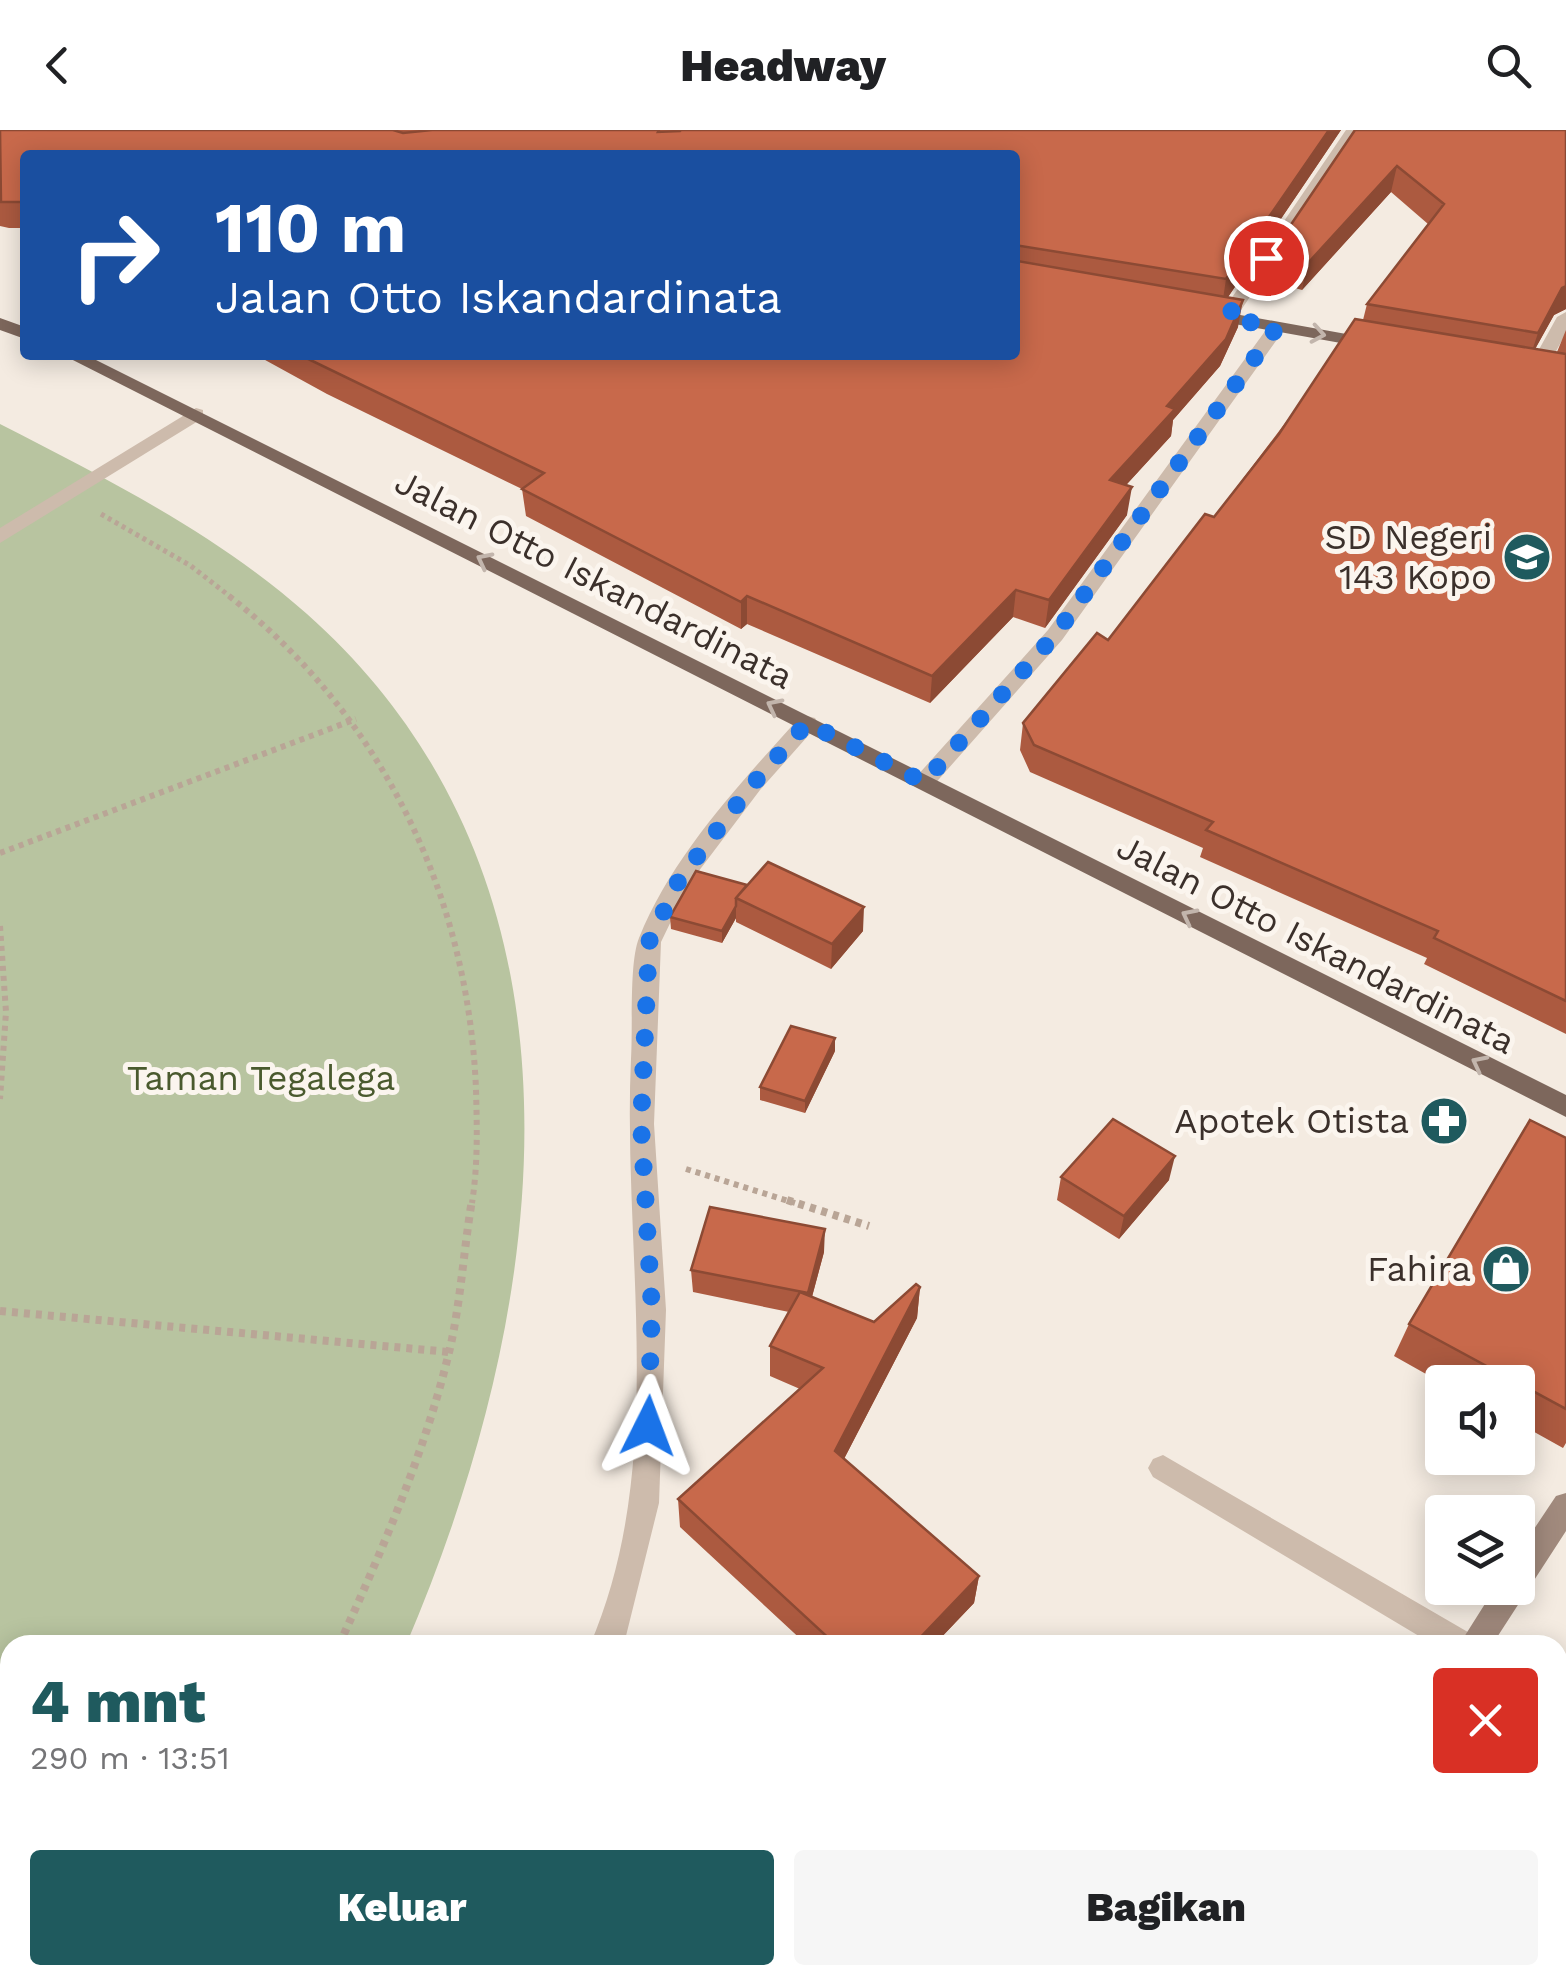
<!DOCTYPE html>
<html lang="id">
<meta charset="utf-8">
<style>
body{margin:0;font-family:"Work Sans",sans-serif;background:#f6f6f6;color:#202124;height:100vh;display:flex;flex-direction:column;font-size:38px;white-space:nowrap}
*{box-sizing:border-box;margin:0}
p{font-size:32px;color:#757577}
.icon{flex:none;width:55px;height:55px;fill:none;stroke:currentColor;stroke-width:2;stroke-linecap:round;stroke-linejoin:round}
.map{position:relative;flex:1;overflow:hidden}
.details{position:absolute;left:0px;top:1505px;width:1568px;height:350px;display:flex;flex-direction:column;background:#fff;border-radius:30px 30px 0 0;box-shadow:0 5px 25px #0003}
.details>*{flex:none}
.hud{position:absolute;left:20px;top:20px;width:1000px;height:210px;border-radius:10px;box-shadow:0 5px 25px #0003;background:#1a4fa0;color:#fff;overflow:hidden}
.buttons{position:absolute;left:1425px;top:1235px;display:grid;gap:20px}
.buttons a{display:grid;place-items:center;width:110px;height:110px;border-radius:10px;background:#fff;box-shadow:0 5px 25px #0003;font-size:50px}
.pin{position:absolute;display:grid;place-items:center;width:85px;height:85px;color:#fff;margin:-42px;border:5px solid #fff;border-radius:50%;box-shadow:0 2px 10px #0007}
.me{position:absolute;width:110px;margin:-55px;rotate:3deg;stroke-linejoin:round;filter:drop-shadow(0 0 8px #0008)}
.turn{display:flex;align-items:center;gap:35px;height:210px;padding:0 30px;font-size:45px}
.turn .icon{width:130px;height:130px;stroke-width:2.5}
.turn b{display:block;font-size:70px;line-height:85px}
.round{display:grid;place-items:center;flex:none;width:105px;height:105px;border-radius:10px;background:#f6f6f6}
.overview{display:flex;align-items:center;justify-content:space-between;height:170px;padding:0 30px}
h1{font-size:60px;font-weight:800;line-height:75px;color:#1f5a5e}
.action{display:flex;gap:20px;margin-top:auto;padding:20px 30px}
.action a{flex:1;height:115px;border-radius:10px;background:#1f5a5e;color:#fff;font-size:40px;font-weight:800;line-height:115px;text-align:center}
.action a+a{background:#f6f6f6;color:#202124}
header{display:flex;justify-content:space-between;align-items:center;height:130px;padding:0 30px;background:#fff;font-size:45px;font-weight:800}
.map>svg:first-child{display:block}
.green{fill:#b8c4a0}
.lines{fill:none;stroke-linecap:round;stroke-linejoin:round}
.path-far2{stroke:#b9a596;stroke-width:5;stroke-dasharray:4 4;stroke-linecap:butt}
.path-far1{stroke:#b9a596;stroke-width:6;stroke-dasharray:5 5;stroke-linecap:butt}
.path{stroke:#b9a596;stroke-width:8;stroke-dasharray:6 6;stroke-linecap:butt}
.service{fill:#cdbbac;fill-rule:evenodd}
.minor{fill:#cdbbac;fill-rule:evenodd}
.secondary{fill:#a18a7d;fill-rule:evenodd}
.primary{fill:#7d675c;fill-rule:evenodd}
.wall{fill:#ac5a40}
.shaded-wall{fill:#8c4a34}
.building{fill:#c8694b;stroke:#8c4a34;stroke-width:2.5}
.oneway{stroke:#c2b5ac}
.route{stroke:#1a73e8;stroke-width:18;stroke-dasharray:0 32.4}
.labels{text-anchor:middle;stroke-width:10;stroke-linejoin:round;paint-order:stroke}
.poi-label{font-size:35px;fill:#3b302b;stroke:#fbf5ee;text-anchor:end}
.street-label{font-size:35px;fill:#3b302b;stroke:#fbf5ee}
.park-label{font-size:35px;fill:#4a5a2e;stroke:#fbf5ee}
</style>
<header><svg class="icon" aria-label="back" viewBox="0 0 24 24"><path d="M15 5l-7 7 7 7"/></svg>Headway<svg class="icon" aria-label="search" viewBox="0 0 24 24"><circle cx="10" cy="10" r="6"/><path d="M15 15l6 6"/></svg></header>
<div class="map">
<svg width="1566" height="1855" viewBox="0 0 1566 1855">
<rect width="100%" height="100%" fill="#f4ebe1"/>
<path class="green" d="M0 294C107 349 217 404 307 484 611 754 549 1181 406 1515H10V1845H225L218 1855H0Z"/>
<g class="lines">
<path class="path-far2" d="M101 384 191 436 232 468"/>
<path class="path-far1" d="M229 466C382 586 468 765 476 959 477 998 478 1035 472 1073
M0 723 356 589
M0 796 6 882 0 969
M686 1039 795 1073"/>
<path class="path" d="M787 1070 869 1096
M0 1181 449 1222
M339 1515C383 1418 427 1318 451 1214 461 1167 464 1118 472 1070
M135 1855 142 1845"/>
<path class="service" d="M196 278 203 280V288L0 413V398Z"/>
<path class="minor" d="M1346 0H1362L1233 192H1221L1218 188Z
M1566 182V203L1545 241 1530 245 1527 241 1557 187Z
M1271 193 1286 197 1062 510 932 657H916L913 652 916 647 1048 500Z
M807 586 815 588 818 593 815 598 760 660 689 754 661 812 654 994 666 1180 659 1373 625 1510 622 1515H590C669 1331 622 1122 631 929 633 899 629 832 639 808 673 724 740 654 799 588Z
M1163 1325 1473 1505 1477 1515H1434L1153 1347 1148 1338 1153 1329Z
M376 1845H414L410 1855H372Z"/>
<path class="secondary" d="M1566 1363V1401L1492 1515H1459L1495 1458H1518V1423L1556 1366Z
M1242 1845H1278L1274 1855H1238Z"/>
<path class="primary" d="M1207 179 1374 209 1383 214 1374 219 1201 188V180Z
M0 188 25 197V209L0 200Z
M63 225H86L1566 965V987Z"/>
</g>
<path class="wall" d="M0 0H678L677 1 681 0H1341L1228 167 1238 197 1220 236 1173 290 1171 306 1126 355 1127 385 1045 498 1013 487 930 573 747 494 741 499 526 386 522 359 327 264 256 225H1015L25 25V98H9L0 96Z
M1355 0H1566V179L1554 185 1535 219 1557 222 1566 200V904L1424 834 1427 828 1200 727 1203 718 1030 642 1020 620 1023 593 1108 510 1214 387 1363 190 1367 174 1428 94 1391 62 1302 160 1266 150 1271 124Z
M696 741 863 801 831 839 736 792V788L722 813 671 799 670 787Z
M835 921 805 983 760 970V957Z
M1566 1008V1313L1563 1318 1518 1293V1252L1442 1253 1394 1226 1409 1194Z
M1061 1047 1169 1050 1119 1109 1057 1070Z
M824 1122 812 1167 874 1192 920 1157 917 1188 844 1329 979 1446 974 1473 934 1515H807L680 1397 678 1369 800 1259 770 1246V1216L789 1182 693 1162 691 1140Z
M1566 1599V1855H1452L1458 1845H1558V1618Z"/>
<path class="shaded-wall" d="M1329 0H1341L1222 176 1226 149Z
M1397 36 1391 62 1302 160 1308 133Z
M1566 156V179L1554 185 1529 230 1538 203 1562 158Z
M1243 170 1238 197 1220 236 1173 290 1171 306 1106 377 1110 350 1167 276Z
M1132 357 1127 385 1045 498 1049 470Z
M1016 460 1013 487 930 573 932 546Z
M747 466V494L741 499V472Z
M736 776V788L722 813V801Z
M864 777 863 801 831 839 832 814Z
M835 908V921L805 983V971Z
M1175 1026 1169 1050 1119 1109 1124 1086Z
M825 1099 824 1122 807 1185 808 1163Z
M920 1157 917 1188 833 1350 835 1321Z
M979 1446 974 1473 934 1515H913Z"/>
<path class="building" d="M0 0H393L403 3 432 0H659L658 2 680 1 681 0H1329L1226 149 1015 115 1017 131 1243 170 1226 209 1167 276 1175 279 1110 350 1132 357 1049 470 1016 460 932 546 747 466 741 472 522 359 544 343 300 225H1015V25H25V72H1Z
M1355 0H1566V156L1562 158 1538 203 1367 174 1444 74 1397 36 1308 133 1271 124Z
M1355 189 1566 224V871L1434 808 1438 801 1206 700 1213 692 1034 615 1023 593 1097 503 1108 510 1205 384 1214 387 1279 304Z
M768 732 864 777 832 814 736 768Z
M696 741 747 755 736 768V776L722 801 670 787Z
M791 896 835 908 805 971 760 957Z
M1113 989 1175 1026 1124 1086 1061 1047Z
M1530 990 1566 1008V1279L1409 1194Z
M710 1077 825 1099 808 1163 691 1140Z
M916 1154 920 1157 835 1321 979 1446 913 1515H836L678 1369 823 1238 770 1216 800 1162 874 1192Z
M644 1508 653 1515H638Z
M1566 1616V1855H1458L1464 1845H1558V1635Z"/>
<defs><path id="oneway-chevron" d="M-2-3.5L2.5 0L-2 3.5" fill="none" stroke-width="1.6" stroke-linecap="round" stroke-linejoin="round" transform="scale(2.5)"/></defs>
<g class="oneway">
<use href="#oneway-chevron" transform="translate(1318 204) rotate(10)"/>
<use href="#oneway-chevron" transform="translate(484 430) rotate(-153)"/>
<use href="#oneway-chevron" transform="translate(774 576) rotate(-153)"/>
<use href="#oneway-chevron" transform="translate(1189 786) rotate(-153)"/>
<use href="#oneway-chevron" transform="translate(1479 933) rotate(-153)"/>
</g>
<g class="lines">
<path class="route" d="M648 1296 652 1180 641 994 649 812 679 750 752 655 807 593 924 652 1055 505 1277 197 1227 188 1266 128"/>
</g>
<defs>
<g id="school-disc" transform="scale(2.5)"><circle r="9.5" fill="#1f5a5e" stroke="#fbf5ee"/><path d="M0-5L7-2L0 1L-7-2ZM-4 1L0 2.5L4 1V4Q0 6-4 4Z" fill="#fff"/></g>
<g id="pharmacy-disc" transform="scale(2.5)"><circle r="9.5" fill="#1f5a5e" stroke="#fbf5ee"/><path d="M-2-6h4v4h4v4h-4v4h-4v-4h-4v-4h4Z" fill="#fff"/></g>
<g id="shop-disc" transform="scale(2.5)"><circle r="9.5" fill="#1f5a5e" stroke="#fbf5ee"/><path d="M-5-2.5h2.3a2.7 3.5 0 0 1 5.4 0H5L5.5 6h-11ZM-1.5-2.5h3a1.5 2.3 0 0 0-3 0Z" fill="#fff"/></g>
</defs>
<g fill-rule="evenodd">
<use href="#school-disc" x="1527" y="427"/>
<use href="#pharmacy-disc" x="1444" y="991"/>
<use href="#shop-disc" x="1506" y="1139"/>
</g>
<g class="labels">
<g class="poi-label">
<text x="1492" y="419">SD Negeri<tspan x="1492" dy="40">143 Kopo</tspan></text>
<text x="1409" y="1003">Apotek Otista</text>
<text x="1471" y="1151">Fahira</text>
</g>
<g class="street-label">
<text transform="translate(594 449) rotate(27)" y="12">Jalan Otto Iskandardinata</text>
<text transform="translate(1316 814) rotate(27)" y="12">Jalan Otto Iskandardinata</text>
</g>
<g class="park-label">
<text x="261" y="960">Taman Tegalega</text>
</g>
</g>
</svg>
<div class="buttons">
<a><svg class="icon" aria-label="sound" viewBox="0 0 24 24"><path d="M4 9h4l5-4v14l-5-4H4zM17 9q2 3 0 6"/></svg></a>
<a><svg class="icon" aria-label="layers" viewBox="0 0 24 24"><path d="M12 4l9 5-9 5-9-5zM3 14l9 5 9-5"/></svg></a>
</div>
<div class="pin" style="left:1266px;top:128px;background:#d93025"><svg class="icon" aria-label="arrive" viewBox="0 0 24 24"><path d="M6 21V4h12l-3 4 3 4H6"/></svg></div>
<svg class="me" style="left:648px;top:1296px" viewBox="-20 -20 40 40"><path d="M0-17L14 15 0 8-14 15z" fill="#1a73e8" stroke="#fff" stroke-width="4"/></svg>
<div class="hud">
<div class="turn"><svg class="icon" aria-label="right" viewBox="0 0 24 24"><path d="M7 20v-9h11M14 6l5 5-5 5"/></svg><div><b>110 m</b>Jalan Otto Iskandardinata</div></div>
</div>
<section class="details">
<div class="overview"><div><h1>4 mnt</h1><p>290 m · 13:51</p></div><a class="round" style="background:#d93025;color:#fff"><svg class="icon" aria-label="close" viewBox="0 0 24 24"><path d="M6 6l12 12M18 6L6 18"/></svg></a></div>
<div class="action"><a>Keluar</a><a>Bagikan</a></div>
</section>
</div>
